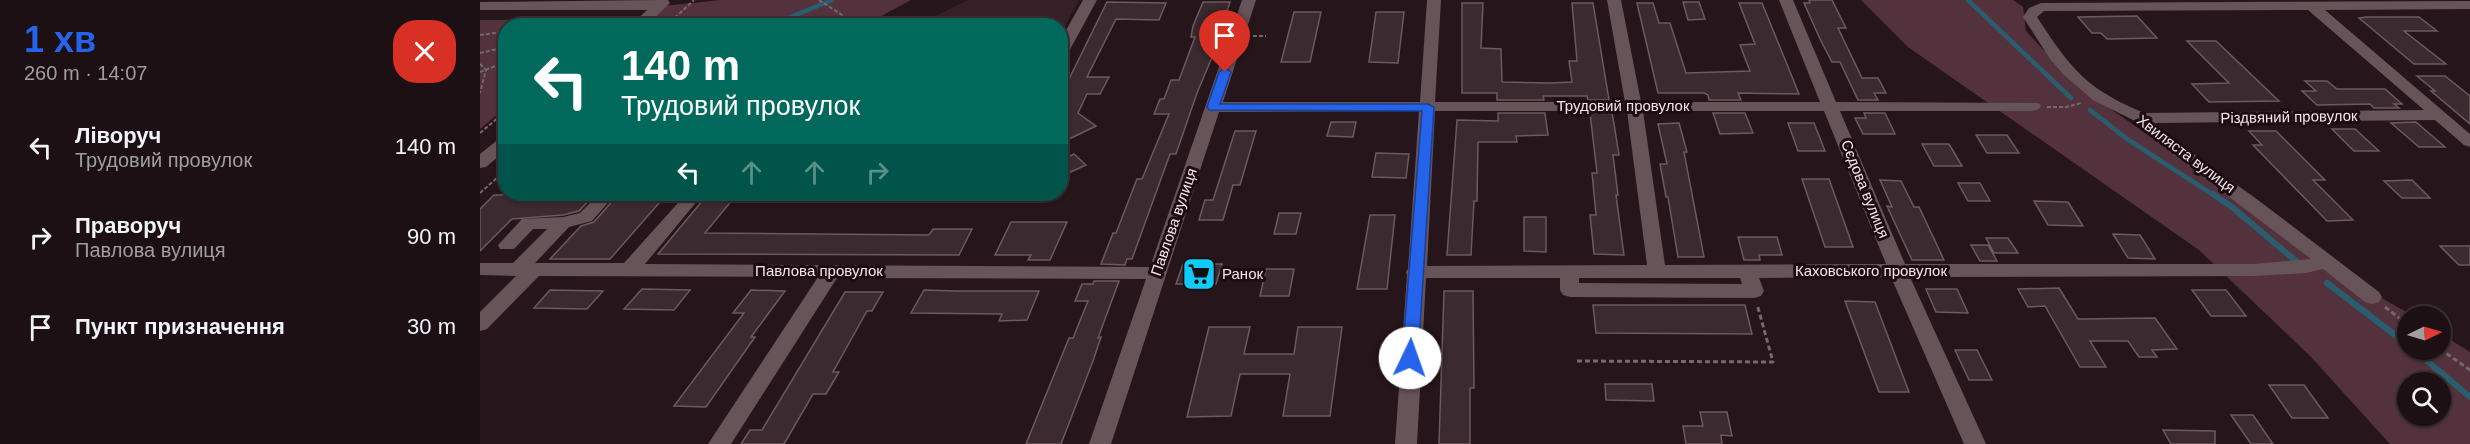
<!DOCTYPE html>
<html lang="uk">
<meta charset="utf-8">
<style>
body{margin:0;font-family:Helvetica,sans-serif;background:#291e22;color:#f1f3f6;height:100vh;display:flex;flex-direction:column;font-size:22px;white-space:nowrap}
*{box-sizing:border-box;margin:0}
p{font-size:20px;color:#a09da0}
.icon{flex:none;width:33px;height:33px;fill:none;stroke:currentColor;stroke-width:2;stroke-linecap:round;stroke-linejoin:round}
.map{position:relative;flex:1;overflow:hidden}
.side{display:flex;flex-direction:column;background:#1c1014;width:480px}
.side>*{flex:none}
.top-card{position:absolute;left:18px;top:18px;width:570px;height:183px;border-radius:24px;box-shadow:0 2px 4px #0004,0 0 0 2px #3a3034;background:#00695c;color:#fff;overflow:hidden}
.needle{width:39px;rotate:85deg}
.buttons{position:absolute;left:1917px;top:306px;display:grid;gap:12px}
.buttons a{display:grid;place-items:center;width:54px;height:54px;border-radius:50%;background:#1c1014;box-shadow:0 2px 4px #0004,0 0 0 2px #3a3034;font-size:30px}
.pin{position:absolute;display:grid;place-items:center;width:51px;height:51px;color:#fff;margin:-62px -26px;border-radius:50% 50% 50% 0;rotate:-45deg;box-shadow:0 0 6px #0007}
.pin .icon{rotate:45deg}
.me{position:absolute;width:66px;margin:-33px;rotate:3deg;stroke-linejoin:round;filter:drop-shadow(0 0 4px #0008)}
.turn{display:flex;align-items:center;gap:21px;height:126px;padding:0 24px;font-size:27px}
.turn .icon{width:78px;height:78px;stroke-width:2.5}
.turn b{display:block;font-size:42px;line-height:51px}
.lanes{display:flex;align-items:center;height:57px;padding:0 24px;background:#0003;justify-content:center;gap:30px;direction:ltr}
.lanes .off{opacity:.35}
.round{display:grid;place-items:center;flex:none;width:63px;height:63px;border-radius:24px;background:#291e22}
.overview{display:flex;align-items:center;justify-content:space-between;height:102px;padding:0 24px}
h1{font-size:36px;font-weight:700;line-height:45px;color:#2563eb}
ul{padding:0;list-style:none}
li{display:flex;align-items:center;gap:18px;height:90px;padding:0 24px}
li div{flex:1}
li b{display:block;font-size:22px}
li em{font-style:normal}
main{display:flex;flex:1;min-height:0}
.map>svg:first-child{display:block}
.built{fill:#362027}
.green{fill:#53323d;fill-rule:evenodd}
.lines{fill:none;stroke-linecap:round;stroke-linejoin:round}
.stream-far1{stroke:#2a5d6f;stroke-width:4.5}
.stream{stroke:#2a5d6f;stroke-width:6}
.building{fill:#3b2a2f;stroke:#6d595f;stroke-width:1.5}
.path-far1{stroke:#76686c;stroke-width:2;stroke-dasharray:4 2;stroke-linecap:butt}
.path{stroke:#76686c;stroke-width:3;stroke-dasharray:5 3;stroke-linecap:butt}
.minor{fill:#675459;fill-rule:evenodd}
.route{fill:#2563eb;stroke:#184099;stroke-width:1.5}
.labels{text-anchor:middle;stroke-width:6;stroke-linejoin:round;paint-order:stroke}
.street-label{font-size:15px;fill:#f2e6ea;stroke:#1d0d12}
.poi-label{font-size:15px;fill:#f2e6ea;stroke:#1d0d12;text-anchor:start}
</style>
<main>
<section class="side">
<div class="overview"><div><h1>1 хв</h1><p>260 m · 14:07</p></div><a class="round" style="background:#d93025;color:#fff"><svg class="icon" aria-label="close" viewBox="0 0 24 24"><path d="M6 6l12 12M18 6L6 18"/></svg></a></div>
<ul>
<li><svg class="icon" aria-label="left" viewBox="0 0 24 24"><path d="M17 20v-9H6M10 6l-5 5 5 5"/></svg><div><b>Ліворуч</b><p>Трудовий провулок</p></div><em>140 m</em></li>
<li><svg class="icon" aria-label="right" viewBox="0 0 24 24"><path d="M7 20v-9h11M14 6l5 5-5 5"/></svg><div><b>Праворуч</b><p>Павлова вулиця</p></div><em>90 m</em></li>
<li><svg class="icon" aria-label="arrive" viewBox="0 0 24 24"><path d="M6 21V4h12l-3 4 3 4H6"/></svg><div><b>Пункт призначення</b></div><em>30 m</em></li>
</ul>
</section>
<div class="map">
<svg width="1990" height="444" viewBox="0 0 1990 444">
<rect width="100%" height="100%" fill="#26161b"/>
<path class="built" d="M488 0H599L581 33 580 26 437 25Z"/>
<path class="green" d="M241 0H431L385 25 161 26 183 6Z
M1381 0H1533L1543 7 1546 31 1596 85 1700 157 1822 252 1933 316H1928V350H1960L1961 334 1990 352V444H1910L1831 357 1719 250 1428 47ZM1928 382H1960V416H1928Z
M0 20H118L122 25 26 26 25 108 0 129Z"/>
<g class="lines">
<path class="stream-far1" d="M1488 0 1591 98
M289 26 352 0
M1610 110 1647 139 1735 196"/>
<path class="stream" d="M1733 194 1752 207 1817 262
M1847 283 1928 345
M1934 350 1990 397"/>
</g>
<path class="building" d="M1329 0H1352L1366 28H1358L1382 78H1398L1406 93H1394L1398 100H1378L1360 62H1352L1340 39 1324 3H1330Z
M627 2 686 3 679 20 636 19 607 77H629L620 94H607L598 113 616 126 589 139 580 132V77H590Z
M723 2H750L733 55 717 93 696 154H690L652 259H647L645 265 621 264 633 233H636L657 179H662L689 114H674L680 99H684L691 80H699L715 37H711L713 26Z
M1203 2H1219L1225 19 1208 20Z
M982 3H1003L1001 48 1021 49 1022 82 1069 83 1092 82 1089 61H1097L1092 3H1113L1129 100H1108L1107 96H1063L1064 100H1017V93H982Z
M1157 3H1173L1179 23H1190L1206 73 1270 71 1260 45 1275 44 1259 3H1282L1319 94 1258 93 1261 100H1229L1228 95 1224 93H1178Z
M814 12H841L830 62H801Z
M896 12H924L918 63 889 62Z
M1657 16 1677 38 1627 39 1621 33H1612L1598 17Z
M1886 17H1939L1957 31H1924L1966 64H1934L1879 18Z
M1707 41H1736L1799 101 1729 102 1712 84 1749 83Z
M1937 76H1965L1990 96V124L1951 91H1955Z
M1825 81H1847L1857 89H1905L1922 104H1914L1919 108H1894L1890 104 1837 105 1822 91H1836Z
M1018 113H1065L1068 135 1036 136 1037 142H998L997 201H994L991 255H967L977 120 1018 121Z
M1110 113H1132L1134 124 1139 155H1133L1138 195H1136L1144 255 1114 254 1110 215H1116L1112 173H1117Z
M1233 113H1265L1273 133 1240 134Z
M1384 113H1405L1415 134H1383L1375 118H1386Z
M851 122H876L873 137 847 136Z
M1936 122 1965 147H1939L1911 123Z
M1199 123 1207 152H1204L1224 257H1198L1188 197H1186L1180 164H1187L1178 124Z
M1308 123H1334L1345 151H1318Z
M1852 129H1875L1899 151H1874Z
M755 131H776L760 185H753L743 220H719L725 200H733Z
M1769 131H1796L1845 180H1833L1873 220 1847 221 1773 145H1782Z
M1496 135H1527L1539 153H1507Z
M1442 144H1469L1482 166H1454Z
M896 153 929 154 926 178 892 177Z
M594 154 606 165 580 177V161Z
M1322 179H1349L1373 247H1345Z
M1400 180 1421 181 1434 207H1439L1464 260H1432L1407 206 1412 207Z
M1932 180 1950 198H1922L1904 181Z
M1478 183H1500L1510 201H1488Z
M115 194 99 211 83 215 32 219 0 251V209L14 195Z
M132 194H187L130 259H70L101 226 114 222 134 199Z
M228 194H257L225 233 449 235 453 229H492L479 255 178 254Z
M1554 201 1588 202 1603 226 1568 225Z
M799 213H821L816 234H794Z
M890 215H915L907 289H877Z
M1044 217H1066V252L1044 251Z
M531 222H587L570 260H548L551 255H515Z
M1633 234 1660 235 1675 259 1648 258Z
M1258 237H1297L1302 255H1279L1280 260H1264Z
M1506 238H1528L1538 253H1514Z
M1491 245H1508L1517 261H1500Z
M1960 246H1990V265H1979Z
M703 264H742L736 284H696Z
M786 269H814L809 296H780Z
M614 281H639L618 338 621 337 613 361 581 444H546L589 338H593L608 301H595L602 284H613Z
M1579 288 1598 319 1675 318 1697 349 1672 350 1677 357H1659L1648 341H1610L1626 367H1600L1565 306 1548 307 1538 289Z
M162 289 210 290 194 310 144 309Z
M1446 289H1477L1488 313 1456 312Z
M70 290 123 291 107 309 54 308Z
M271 290 305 291 271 337H275L226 407 194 406 264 313H253Z
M444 290 478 291H559L547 320 519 321 522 314 431 313Z
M1712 290H1746L1766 316H1731Z
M964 291H993L994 388H990V444H959Z
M365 292H403L392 311H387L353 372H359L346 394H333L304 444H261L270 430H282Z
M1365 301 1395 302 1429 392H1399Z
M1113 305H1265L1272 334 1116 333Z
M729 327H770L764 354H814L818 327H862L850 416H803L810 374H760L751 416 707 417Z
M1475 350H1497L1512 380H1489Z
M1125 384H1172L1174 401 1126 400Z
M1789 385H1824L1848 418H1812Z
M1220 412H1247L1252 436 1241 435 1242 444H1206L1203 426H1223Z
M1751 415H1773L1793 444H1771Z
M1683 430 1735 431V444H1691Z"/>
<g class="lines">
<path class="path-far1" d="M339 0 379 26
M113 26 125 20
M127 26 135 19
M186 26 214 0
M0 35 22 32
M773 36H786
M0 53 26 47
M0 64 6 70 0 93
M0 72 26 62
M1567 107H1586L1601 103
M0 133 26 111
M0 193 26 170"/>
<path class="path" d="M1905 307 1928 325
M1960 349 1990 370
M1097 361 1293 362 1277 304"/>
<path class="minor" d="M178 0H188L190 3 166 26H150L167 10H0V2Z
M603 0H617L587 55 580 59V41Z
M762 0H776L743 102H940L947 0H961L955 102H1145L1127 0H1141L1161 102H1340L1299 0H1313L1356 102 1559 103 1561 106 1559 109 1553 111H1360L1425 264H1773L1831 259 1682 146 1655 121 1613 100 1584 75 1570 59 1543 17 1549 8 1561 3 1990 1V9L1845 10 1990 134V147L1984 145 1955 120 1675 123 1694 140 1778 200 1899 292 1902 297 1899 302 1892 304 1885 302 1843 269 1826 273 1773 276 1430 277 1506 444H1484L1411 277 1279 278 1284 291 1281 296 1274 298 1090 297 1083 295 1080 290V278H946L937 444H915L927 275 926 272 928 269 939 111 739 112 631 444H609L666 279 357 278 251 444H228L338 277 59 276 7 329 0 331V312L36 276 0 275V263H33L67 229H53L34 249H20L18 245 42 219 83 217 100 213 119 194H129L132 198 112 221 89 227 55 263H144L206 194H223L165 264 670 267ZM1828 10 1944 110 1664 113C1651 107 1638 102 1626 94 1595 76 1576 46 1557 17L1564 11ZM955 111H1147L1167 265 947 266ZM1163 111H1344L1406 264 1185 265ZM1099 278H1260L1262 284 1099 283Z
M26 136V150L6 167 0 168V154L20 138Z"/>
</g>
<path class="route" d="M745 68 751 72 740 104H948L954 107 938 358 936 362H925L922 358 942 111 729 110 727 107 739 72Z"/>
<defs>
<g id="supermarket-square" transform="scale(1.725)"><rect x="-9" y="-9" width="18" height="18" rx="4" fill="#10cafa" stroke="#1d0d12"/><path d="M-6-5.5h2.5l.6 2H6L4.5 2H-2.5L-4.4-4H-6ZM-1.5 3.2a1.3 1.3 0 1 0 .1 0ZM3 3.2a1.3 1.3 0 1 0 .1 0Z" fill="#111"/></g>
</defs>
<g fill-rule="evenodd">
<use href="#supermarket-square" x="719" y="274"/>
</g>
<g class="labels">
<g class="street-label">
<text x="1143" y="111">Трудовий провулок</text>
<text transform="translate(1809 117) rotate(-1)" y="5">Різдвяний провулок</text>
<text transform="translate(1706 154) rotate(37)" y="5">Хвиляста вулиця</text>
<text transform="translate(1385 189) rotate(68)" y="5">Сєдова вулиця</text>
<text transform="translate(694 222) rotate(-71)" y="5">Павлова вулиця</text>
<text x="339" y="276">Павлова провулок</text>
<text x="1391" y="276">Каховського провулок</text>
</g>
<g class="poi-label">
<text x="742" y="279">Ранок</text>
</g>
</g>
</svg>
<div class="buttons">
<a><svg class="needle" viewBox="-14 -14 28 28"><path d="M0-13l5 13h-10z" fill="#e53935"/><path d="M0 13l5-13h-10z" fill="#a09da0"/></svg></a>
<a><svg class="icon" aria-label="search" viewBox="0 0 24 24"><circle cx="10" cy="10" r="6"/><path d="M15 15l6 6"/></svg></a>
</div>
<div class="pin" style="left:745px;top:72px;background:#d93025"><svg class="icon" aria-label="arrive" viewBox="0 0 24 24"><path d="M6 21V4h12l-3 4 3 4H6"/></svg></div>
<svg class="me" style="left:930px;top:358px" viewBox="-20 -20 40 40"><circle r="19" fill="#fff"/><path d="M0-13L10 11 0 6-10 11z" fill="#2563eb"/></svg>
<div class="top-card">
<div class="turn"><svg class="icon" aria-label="left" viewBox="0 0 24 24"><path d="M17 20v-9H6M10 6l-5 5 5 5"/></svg><div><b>140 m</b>Трудовий провулок</div></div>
<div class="lanes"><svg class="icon" aria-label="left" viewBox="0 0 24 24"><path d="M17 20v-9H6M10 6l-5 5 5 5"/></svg><svg class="icon off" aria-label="ahead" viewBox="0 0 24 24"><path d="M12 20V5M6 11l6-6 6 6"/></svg><svg class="icon off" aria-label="ahead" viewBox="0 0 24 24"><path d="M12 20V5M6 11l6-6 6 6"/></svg><svg class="icon off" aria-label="right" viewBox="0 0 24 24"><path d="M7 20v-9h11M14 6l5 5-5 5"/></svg></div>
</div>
</div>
</main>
